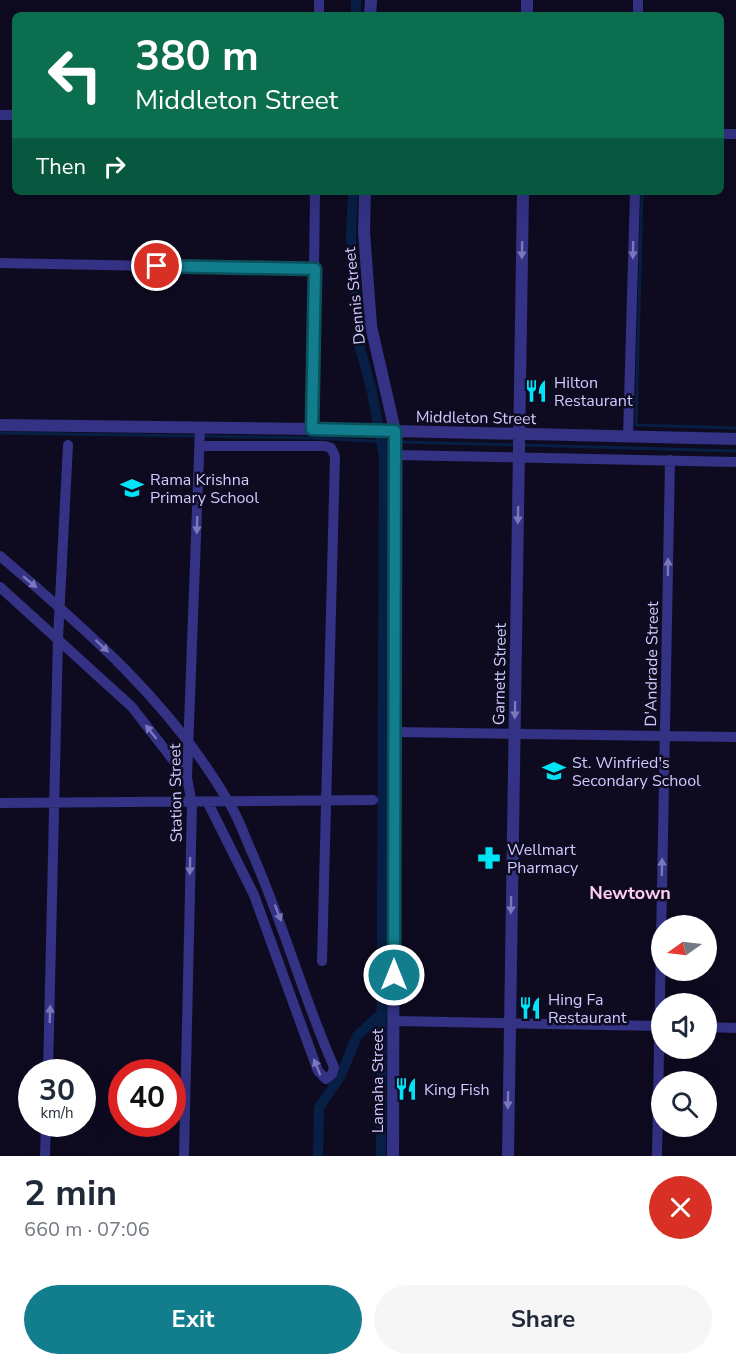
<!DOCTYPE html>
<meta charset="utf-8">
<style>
body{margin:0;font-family:"Nunito Sans",sans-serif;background:#f6f6f7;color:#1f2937;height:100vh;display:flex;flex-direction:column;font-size:22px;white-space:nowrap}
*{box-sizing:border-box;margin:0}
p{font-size:20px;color:#747a83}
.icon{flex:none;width:33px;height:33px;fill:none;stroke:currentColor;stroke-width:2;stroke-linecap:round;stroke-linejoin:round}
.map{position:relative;height:1156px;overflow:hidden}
.drawer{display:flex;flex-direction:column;background:#fff;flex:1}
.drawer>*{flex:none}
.top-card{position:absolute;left:12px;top:12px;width:712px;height:183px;border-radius:9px;box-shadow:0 6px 24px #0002;background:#0b6e4f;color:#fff;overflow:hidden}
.needle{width:39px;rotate:256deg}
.tools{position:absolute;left:651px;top:915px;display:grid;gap:12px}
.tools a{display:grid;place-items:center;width:66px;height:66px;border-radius:50%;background:#fff;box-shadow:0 6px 24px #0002;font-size:30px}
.speed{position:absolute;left:18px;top:1059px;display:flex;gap:12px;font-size:30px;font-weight:700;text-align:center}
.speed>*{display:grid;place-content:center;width:78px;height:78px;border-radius:50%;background:#fff;box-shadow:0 6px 24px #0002;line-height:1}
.speed small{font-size:15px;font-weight:400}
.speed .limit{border:9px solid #d22;background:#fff;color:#111}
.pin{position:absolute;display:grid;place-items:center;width:51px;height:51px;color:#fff;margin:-26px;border:3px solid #fff;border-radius:50%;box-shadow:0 2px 6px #0007}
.me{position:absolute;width:66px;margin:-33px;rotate:0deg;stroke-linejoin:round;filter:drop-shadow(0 0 4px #0008)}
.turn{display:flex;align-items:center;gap:21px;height:126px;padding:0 24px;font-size:27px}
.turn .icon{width:78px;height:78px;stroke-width:2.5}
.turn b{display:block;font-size:42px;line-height:51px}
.then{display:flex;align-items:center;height:57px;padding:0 24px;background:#0003;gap:12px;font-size:22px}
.round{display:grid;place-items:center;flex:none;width:63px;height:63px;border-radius:32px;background:#f6f6f7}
.head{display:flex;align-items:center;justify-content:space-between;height:102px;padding:0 24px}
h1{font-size:36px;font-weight:700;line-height:45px}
.action{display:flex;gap:12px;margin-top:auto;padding:12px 24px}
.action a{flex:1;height:69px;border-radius:36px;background:#117d8d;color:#fff;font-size:24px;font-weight:700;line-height:69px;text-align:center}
.action a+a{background:#f6f6f7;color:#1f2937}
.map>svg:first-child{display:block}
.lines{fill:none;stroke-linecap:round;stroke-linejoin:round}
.stream{stroke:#071f44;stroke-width:3}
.canal{stroke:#071f44;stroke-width:10}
.minor{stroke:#333284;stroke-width:10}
.tertiary{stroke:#333284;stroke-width:12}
.oneway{fill:#7a77bb}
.route-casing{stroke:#0b515c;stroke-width:15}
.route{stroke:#117d8d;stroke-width:10}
.labels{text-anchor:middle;stroke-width:5;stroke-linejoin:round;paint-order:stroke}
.street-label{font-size:16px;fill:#d0cbff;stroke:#0e0b21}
.poi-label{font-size:16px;fill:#d0cbff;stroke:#0e0b21;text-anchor:start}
.neighbourhood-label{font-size:18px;font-weight:bold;fill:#ffcdee;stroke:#0e0b21}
</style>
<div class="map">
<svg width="736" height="1156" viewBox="0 0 736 1156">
<rect width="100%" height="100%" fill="#0e0b21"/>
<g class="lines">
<path class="stream" d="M642 192 636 425 736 428
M0 433 314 438 392 442
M399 442 515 445
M522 445 736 451"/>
<path class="canal" d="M356 15V0
M353 192 351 236 360 348 372 392 384 457 381 1156
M318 1156 319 1108 341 1075 357 1036 383 1012"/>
<path class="minor" d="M319 15V0
M638 15V0
M0 115H15
M722 134H736
M0 263 315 269
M312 429 315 192
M628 437 635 192
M200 446H325L331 448 335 456 322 961
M395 455 736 462
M0 556C86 629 171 703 228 801 237 815 243 831 249 846 282 918 302 995 334 1067L332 1074 326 1079 318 1071 254 895 208 803
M0 587 132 707 187 778
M395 732 736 737
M0 803 373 800
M394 1021 662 1026
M706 1027 736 1028
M48 1072 58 638 68 445
M45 1156 46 1124
M184 1156 192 804 187 778 200 429
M657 1156 670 460"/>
<path class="tertiary" d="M370 15 371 0
M527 15V0
M365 192 364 232 371 326 395 431 393 1156
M0 425 312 429 736 439
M508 1156 523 192"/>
</g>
<defs><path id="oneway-solid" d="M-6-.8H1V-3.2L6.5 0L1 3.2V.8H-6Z" transform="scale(1.5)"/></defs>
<g class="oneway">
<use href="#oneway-solid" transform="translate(522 250) rotate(91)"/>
<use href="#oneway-solid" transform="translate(633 250) rotate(91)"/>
<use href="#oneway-solid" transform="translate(518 515) rotate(91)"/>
<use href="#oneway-solid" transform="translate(197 525) rotate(92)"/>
<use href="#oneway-solid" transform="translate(668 567) rotate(-89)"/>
<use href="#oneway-solid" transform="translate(30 582) rotate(40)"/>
<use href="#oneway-solid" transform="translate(102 646) rotate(43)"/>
<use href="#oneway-solid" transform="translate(515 710) rotate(91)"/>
<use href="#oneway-solid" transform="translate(151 732) rotate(-128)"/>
<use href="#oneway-solid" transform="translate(190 866) rotate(91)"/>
<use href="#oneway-solid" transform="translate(662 867) rotate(-89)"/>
<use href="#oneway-solid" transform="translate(511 905) rotate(91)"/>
<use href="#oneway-solid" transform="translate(278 913) rotate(69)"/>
<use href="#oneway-solid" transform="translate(50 1014) rotate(-88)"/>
<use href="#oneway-solid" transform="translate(317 1067) rotate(-112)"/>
<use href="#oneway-solid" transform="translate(508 1100) rotate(91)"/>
</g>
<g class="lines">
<g class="route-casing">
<path id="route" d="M157 266 315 269 312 429 395 431 394 975"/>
</g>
<use href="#route" class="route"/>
</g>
<defs>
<g id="restaurant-bare" transform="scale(1.8)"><path d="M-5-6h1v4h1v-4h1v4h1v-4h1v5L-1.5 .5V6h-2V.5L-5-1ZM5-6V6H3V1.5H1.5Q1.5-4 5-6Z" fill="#00e4f6" stroke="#0e0b21" stroke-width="2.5" paint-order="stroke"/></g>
<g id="school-bare" transform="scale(1.8)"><path d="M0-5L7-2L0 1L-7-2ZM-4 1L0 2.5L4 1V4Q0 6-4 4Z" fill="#00e4f6" stroke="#0e0b21" stroke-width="2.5" paint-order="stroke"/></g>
<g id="pharmacy-bare" transform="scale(1.8)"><path d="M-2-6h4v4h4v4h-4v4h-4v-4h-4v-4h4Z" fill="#00e4f6" stroke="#0e0b21" stroke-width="2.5" paint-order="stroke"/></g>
</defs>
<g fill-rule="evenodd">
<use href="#restaurant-bare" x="536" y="391"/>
<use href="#school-bare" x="132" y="488"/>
<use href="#school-bare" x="554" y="771"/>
<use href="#pharmacy-bare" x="489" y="858"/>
<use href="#restaurant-bare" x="530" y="1008"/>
<use href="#restaurant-bare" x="406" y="1089"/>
</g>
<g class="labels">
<g class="street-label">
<text transform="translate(354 296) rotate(-96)" y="6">Dennis Street</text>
<text transform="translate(476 417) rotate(1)" y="6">Middleton Street</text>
<text transform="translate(651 664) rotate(-89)" y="6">D'Andrade Street</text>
<text transform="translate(499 674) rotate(-89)" y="6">Garnett Street</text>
<text transform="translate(175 793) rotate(-91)" y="6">Station Street</text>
<text transform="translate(377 1081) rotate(-90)" y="6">Lamaha Street</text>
</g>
<g class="poi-label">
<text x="554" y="388">Hilton<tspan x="554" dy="18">Restaurant</tspan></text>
<text x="150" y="485">Rama Krishna<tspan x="150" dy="18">Primary School</tspan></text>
<text x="572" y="768">St. Winfried's<tspan x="572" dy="18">Secondary School</tspan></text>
<text x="507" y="855">Wellmart<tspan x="507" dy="18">Pharmacy</tspan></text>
<text x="548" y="1005">Hing Fa<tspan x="548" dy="18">Restaurant</tspan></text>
<text x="424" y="1095">King Fish</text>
</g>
<g class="neighbourhood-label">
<text x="630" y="899">Newtown</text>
</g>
</g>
</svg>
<div class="tools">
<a><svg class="needle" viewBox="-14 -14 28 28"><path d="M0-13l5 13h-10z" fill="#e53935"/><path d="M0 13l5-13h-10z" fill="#747a83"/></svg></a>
<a><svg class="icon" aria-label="sound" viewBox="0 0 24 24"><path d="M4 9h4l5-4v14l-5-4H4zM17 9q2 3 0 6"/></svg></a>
<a><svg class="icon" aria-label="search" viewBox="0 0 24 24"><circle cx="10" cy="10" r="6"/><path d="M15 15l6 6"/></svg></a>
</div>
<div class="speed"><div>30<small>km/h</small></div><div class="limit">40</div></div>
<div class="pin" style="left:157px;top:266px;background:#d93025"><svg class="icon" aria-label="arrive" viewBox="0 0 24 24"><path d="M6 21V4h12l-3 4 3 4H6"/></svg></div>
<svg class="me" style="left:394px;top:975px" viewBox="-20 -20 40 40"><circle r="17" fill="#117d8d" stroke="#fff" stroke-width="3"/><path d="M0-11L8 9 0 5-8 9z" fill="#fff"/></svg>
<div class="top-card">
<div class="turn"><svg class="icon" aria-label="left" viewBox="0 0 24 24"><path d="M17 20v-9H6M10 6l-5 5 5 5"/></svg><div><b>380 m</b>Middleton Street</div></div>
<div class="then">Then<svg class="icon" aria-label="right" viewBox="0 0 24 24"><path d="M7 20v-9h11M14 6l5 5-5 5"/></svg></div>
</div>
</div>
<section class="drawer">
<div class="head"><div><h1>2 min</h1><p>660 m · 07:06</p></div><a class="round" style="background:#d93025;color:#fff"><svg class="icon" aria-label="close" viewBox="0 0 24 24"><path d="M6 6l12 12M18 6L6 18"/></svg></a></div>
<div class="action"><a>Exit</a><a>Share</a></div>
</section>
